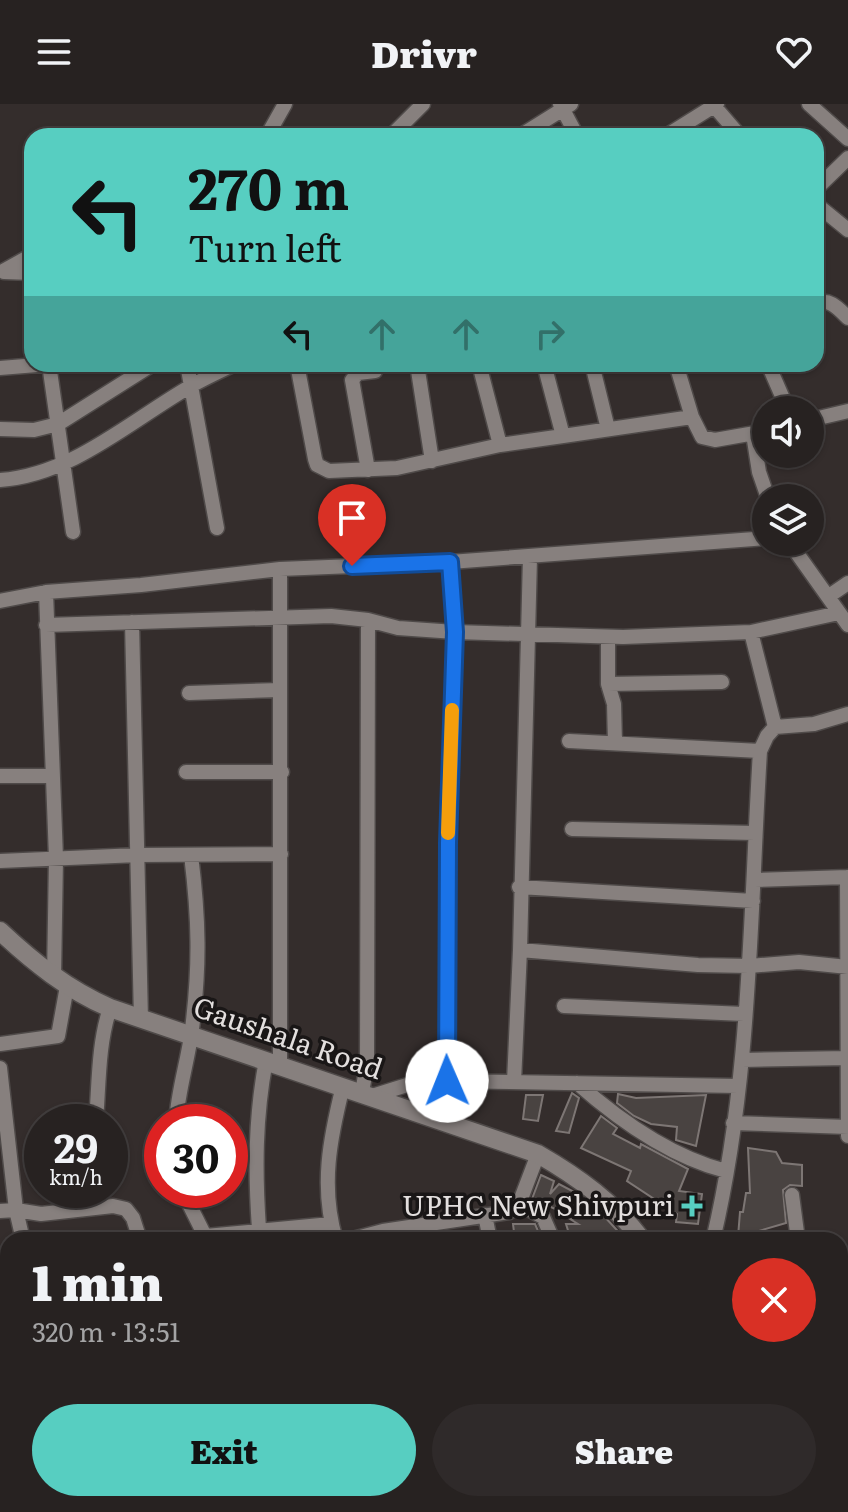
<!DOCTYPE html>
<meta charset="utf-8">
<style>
body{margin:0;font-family:Literata,serif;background:#2f2a2a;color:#f1f3f6;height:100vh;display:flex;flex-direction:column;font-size:30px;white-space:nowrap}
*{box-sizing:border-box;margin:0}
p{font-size:26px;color:#a4a4a5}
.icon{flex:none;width:44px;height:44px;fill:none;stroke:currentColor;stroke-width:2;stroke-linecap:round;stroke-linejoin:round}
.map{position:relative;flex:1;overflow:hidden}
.sheet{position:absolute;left:0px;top:1128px;width:848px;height:280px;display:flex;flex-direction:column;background:#272221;border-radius:24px 24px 0 0;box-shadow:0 2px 6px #0004,0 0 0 2px #433f3f}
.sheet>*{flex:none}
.top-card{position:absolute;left:24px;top:24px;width:800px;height:244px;border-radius:24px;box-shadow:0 2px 6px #0004,0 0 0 2px #433f3f;background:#57cec1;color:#111;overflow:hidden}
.buttons{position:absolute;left:752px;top:292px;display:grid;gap:16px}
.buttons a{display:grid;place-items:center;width:72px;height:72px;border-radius:50%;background:#272221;box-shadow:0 2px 6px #0004,0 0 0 2px #433f3f;font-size:40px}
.speed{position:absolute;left:24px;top:1000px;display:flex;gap:16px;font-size:40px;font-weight:700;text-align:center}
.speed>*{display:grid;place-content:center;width:104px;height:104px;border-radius:50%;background:#272221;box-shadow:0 2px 6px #0004,0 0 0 2px #433f3f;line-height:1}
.speed small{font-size:20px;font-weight:400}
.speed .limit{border:12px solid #d22;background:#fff;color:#111}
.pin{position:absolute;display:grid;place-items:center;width:68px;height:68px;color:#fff;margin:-82px -34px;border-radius:50% 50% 50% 0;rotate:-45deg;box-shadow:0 0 8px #0007}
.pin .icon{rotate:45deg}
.me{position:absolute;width:88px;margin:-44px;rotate:359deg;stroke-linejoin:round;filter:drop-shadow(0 0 6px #0008)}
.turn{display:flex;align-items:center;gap:28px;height:168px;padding:0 32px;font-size:36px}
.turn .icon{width:104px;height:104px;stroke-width:2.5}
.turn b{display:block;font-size:56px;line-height:68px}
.lanes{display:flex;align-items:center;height:76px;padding:0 32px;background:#0003;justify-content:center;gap:40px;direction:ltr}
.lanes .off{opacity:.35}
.round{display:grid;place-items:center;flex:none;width:84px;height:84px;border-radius:42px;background:#2f2a2a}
.headline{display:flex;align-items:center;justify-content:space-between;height:136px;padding:0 32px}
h1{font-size:48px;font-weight:800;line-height:60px}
.action{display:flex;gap:16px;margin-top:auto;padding:16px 32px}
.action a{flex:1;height:92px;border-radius:48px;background:#57cec1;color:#111;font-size:32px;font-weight:800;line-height:92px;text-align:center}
.action a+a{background:#2f2a2a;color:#f1f3f6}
header{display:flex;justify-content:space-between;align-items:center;height:104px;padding:0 32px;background:#272221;font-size:36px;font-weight:800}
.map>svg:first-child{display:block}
.building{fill:#494341;stroke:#7d7674;stroke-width:2}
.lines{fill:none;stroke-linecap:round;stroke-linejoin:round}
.minor-casing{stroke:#4f4a49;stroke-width:17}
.tertiary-casing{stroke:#4f4a49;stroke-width:21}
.minor{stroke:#87807e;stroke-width:14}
.tertiary{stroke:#87807e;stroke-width:18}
.route-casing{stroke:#114b97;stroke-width:20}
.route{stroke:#1a73e8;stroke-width:14}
.slow{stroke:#f59e0b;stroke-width:14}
.poi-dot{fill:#57cec1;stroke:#191616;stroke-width:3}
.labels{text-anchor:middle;stroke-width:7;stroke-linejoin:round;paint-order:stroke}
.street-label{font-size:28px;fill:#e3dfde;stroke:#191616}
.poi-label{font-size:28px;fill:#e3dfde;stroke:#191616;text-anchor:end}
</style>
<header><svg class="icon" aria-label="menu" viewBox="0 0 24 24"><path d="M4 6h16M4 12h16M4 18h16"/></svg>Drivr<svg class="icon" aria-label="heart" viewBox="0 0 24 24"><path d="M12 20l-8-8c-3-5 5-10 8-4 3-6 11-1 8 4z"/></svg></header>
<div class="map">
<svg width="848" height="1408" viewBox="0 0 848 1408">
<rect width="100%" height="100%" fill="#342d2c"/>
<path class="building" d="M572 989 579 994 569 1029 556 1027Z
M618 990 636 994 706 991 696 1042 676 1036 677 1023 651 1020 634 1012 617 999Z
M526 991H543L538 1017 523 1015Z
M601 1012 617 1024 613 1030 640 1044 641 1040 688 1065 679 1087 702 1090 698 1120 676 1118 677 1110 627 1077 631 1067 581 1044Z
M748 1044 776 1048 782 1059 802 1061V1082L790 1081 783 1086 786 1119 738 1133 740 1108H743L746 1089H750Z
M541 1071 554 1077 550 1090 559 1080 578 1090 569 1111 532 1095Z
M603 1111 626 1136H571L566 1120H578L570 1115Z
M513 1120H535L542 1136H515Z"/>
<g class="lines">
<g class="minor-casing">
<path id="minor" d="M560 0 577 32
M809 0 848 35
M714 2 740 32
M267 32 285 0
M391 32 423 0
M520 32 571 0
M666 32 717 0
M816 85 848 54
M816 100 848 126
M3 167 32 151
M4 168 32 169
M816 200C829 193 839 205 848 214
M49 260 73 428
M187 260 217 424
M297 260 315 355 317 361 329 367 397 364 500 341 563 332
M417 260 432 357
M479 260 500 341
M544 260 563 332 692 313
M592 260 608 325
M676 260 692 313 702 333 715 336 766 327
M768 260 788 306
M0 264 49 260
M810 316 848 307
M0 325 34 326 58 320 153 260
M753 330 759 368 768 394
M368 366 352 276 358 269 375 267 376 260
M0 376C72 371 130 317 191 282 205 274 220 267 235 260
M789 438 848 521
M280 465V961
M46 488 56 754 54 873
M829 492 848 479
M0 497 46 488 141 481 280 465 450 458 766 434
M132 518 141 916
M46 521 331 512 368 516 398 524 455 528 623 533 751 528 839 509
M751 528 775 623
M608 533V580L614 600 615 639
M608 580 722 578
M189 589 280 586
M569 637 760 647
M186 668H282
M0 672H52
M572 725 755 729
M0 757 138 751 281 750
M847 773 848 1032
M755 776 848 773
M519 783 753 797
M520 846 698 861 749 862 799 858 848 863
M564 902 744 910
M0 940 58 932 67 882
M742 956 848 954
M0 964 16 1106 0 1107
M447 977 448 739 455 528 450 458
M514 978 520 846 530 453
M577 979C620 1017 671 1053 726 1067
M362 988 367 961 368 516
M372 992 407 981 447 977 738 982
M96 1018C99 980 98 940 110 904
M176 1018C178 986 188 957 192 925 200 861 199 815 191 751
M733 1019 848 1023
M182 1086 207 1136
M792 1091 798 1136
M519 1100 543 1113 553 1136
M89 1104 91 1086
M485 1111 490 1136
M259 1125C255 1067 255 1014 266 956
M206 1132 331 1120
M23 1136 16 1106 41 1110 113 1102 126 1105 133 1114 140 1136
M336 1136C320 1083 330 1034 343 982
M349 1136 383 1127 509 1108 519 1100 538 1050
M713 1136C751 976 750 810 760 647L767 632 775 623 814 620 848 610
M840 1273 848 1299
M0 1336 8 1334
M0 1358 8 1356
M840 1378 848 1377
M47 1400 49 1408
M294 1400 298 1408
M515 1400 517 1408
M219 1408 251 1400"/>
</g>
<g class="tertiary-casing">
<path id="tertiary" d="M0 827C33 858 68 886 110 904L538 1050C578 1073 614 1099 642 1136
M652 1408 653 1400
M669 1408 670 1400"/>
</g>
<use href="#minor" class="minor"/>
<use href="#tertiary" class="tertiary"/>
</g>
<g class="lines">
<g class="route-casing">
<path id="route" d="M352 462 450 458 455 528 448 739 447 977"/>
</g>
<use href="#route" class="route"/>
<path class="slow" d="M448 729 452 606"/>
</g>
<path class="poi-dot" d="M688 1090h8v8h8v8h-8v8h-8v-8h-8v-8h8z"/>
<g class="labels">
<g class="street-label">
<text transform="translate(288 934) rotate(19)" y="10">Gaushala Road</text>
</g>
<g class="poi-label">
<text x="674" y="1112">UPHC New Shivpuri</text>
</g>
</g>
</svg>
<div class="buttons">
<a><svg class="icon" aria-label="sound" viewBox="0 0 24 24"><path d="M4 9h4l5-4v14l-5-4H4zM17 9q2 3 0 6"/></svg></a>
<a><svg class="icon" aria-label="layers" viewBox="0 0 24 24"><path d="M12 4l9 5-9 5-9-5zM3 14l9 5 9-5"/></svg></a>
</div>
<div class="speed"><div>29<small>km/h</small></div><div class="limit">30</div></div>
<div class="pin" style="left:352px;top:462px;background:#d93025"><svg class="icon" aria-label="arrive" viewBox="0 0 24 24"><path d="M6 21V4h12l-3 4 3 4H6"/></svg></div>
<svg class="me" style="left:447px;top:977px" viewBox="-20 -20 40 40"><circle r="19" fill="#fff"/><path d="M0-13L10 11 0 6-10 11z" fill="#1a73e8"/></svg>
<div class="top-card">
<div class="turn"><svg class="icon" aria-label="left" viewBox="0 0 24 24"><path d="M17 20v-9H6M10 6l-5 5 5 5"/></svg><div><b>270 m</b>Turn left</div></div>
<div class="lanes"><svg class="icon" aria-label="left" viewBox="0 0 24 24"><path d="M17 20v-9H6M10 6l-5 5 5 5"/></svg><svg class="icon off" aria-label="ahead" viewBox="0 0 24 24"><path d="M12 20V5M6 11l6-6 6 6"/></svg><svg class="icon off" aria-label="ahead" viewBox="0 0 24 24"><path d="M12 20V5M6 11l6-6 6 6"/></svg><svg class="icon off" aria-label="right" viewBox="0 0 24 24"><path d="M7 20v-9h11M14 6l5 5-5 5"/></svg></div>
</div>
<section class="sheet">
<div class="headline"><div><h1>1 min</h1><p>320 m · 13:51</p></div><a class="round" style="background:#d93025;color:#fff"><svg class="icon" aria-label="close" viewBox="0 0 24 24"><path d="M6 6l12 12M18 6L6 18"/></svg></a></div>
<div class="action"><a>Exit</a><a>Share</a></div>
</section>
</div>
